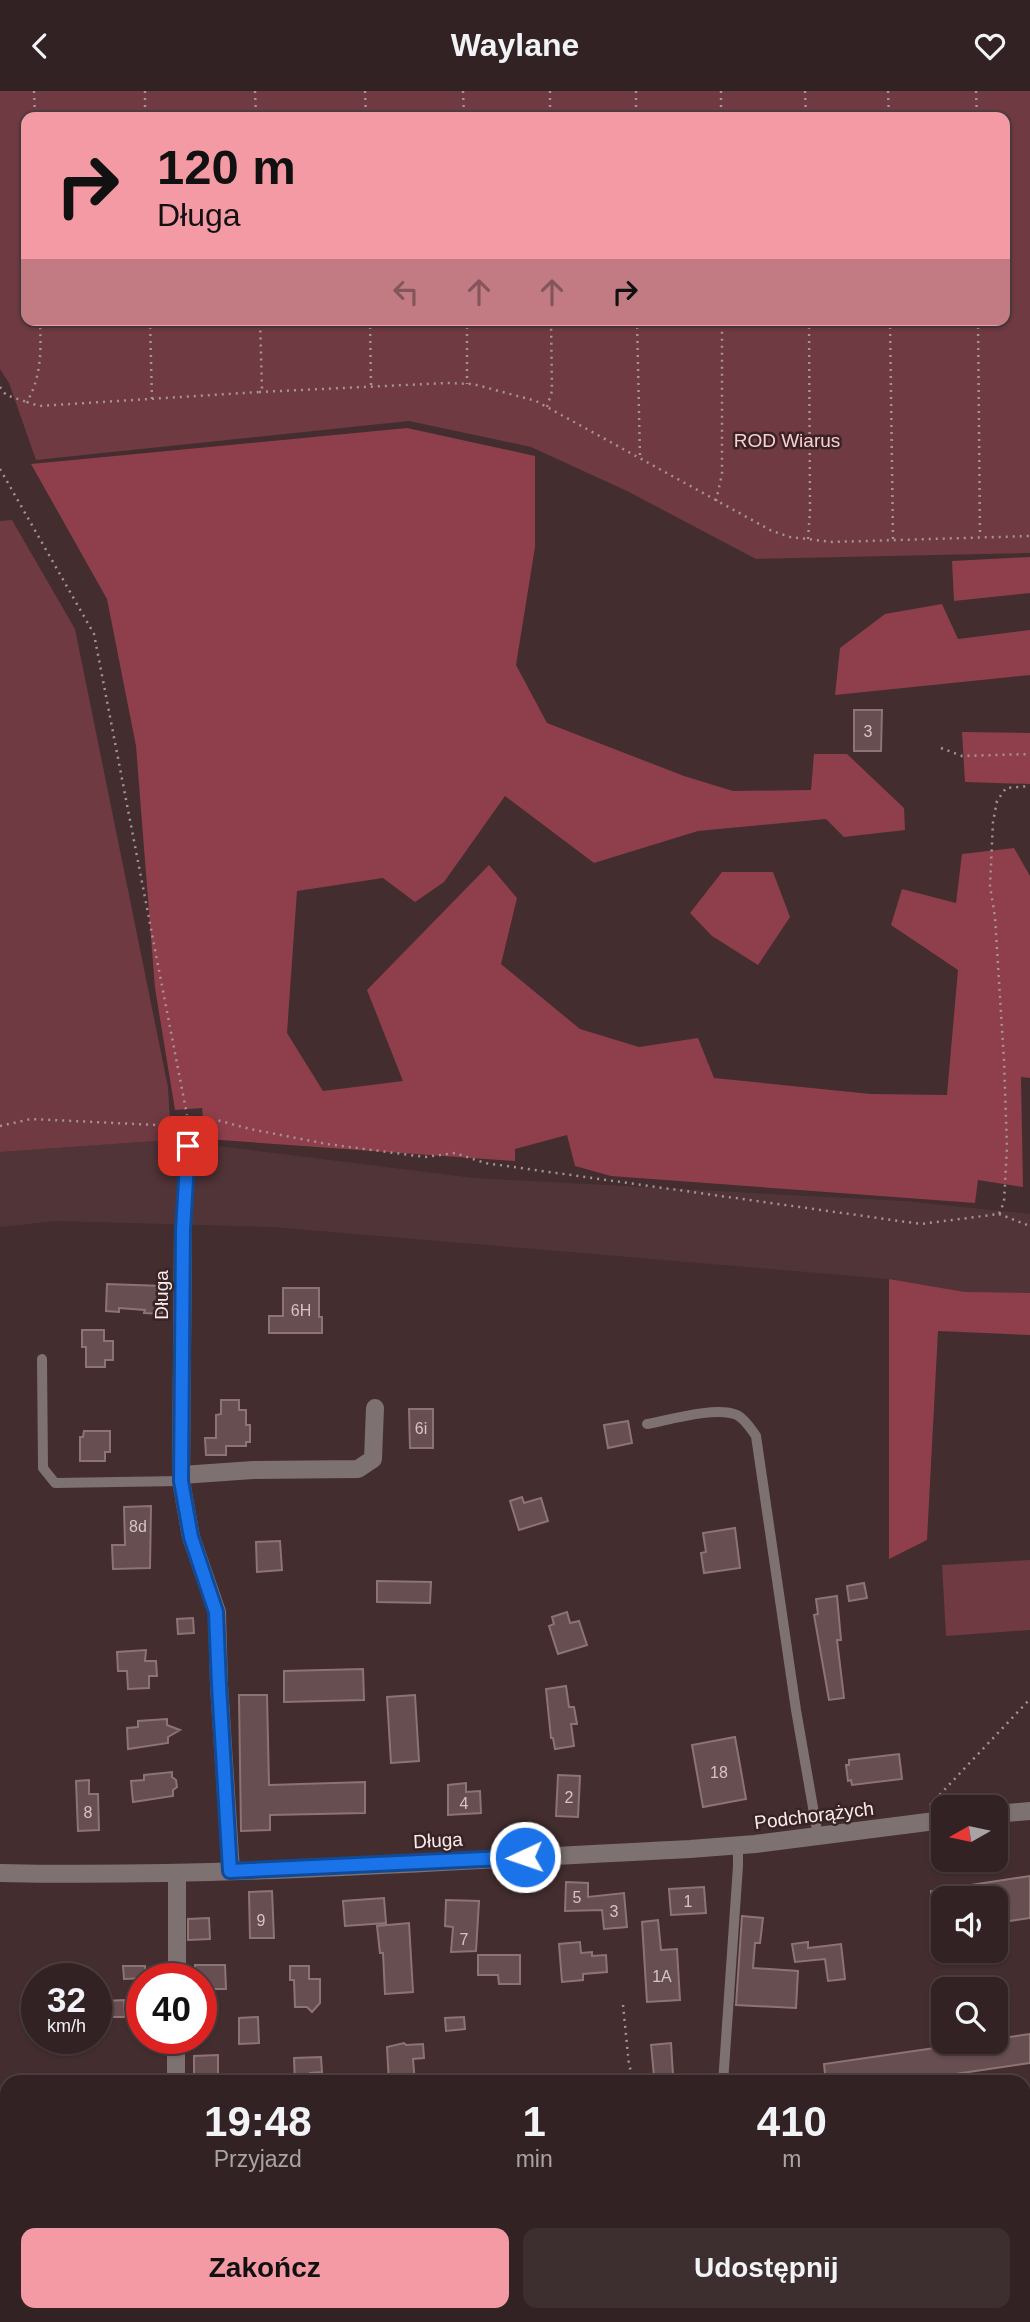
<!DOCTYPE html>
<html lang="pl">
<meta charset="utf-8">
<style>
body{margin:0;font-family:Helvetica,sans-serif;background:#3d2f30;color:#f1f3f6;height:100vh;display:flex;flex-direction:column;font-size:26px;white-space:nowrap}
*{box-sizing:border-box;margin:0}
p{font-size:23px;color:#a8a4a6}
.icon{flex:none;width:38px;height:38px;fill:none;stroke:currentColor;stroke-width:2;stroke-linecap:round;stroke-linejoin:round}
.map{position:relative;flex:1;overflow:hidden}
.side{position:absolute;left:0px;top:1984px;width:1031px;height:247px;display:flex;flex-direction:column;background:#322223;border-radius:21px 21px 0 0;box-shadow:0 2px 5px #0004,0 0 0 2px #4d3f41}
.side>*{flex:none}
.guide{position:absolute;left:21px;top:21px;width:989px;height:214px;border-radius:14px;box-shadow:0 2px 5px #0004,0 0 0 2px #4d3f41;background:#f49aa4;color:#111;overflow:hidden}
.needle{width:46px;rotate:261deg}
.tools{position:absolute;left:931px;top:1704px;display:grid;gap:14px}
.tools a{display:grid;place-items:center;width:77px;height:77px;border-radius:14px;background:#322223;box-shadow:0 2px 5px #0004,0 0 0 2px #4d3f41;font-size:35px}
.speed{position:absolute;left:21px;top:1872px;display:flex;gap:14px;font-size:35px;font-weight:700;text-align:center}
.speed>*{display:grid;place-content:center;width:91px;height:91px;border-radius:50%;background:#322223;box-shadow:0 2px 5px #0004,0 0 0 2px #4d3f41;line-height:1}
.speed small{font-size:18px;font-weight:400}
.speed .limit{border:10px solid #d22;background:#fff;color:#111}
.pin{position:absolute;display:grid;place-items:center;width:60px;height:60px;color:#fff;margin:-30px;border-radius:14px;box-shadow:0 4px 10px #0006}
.me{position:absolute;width:77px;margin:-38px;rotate:267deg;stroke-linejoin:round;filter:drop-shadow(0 0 5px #0008)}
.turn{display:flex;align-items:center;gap:24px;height:147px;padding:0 21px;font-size:32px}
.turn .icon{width:91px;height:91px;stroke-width:2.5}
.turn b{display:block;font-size:49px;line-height:60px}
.lanes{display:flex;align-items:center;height:66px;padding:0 21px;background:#0003;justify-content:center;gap:35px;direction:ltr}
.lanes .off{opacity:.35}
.eta{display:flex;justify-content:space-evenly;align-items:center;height:119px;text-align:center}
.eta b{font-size:42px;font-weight:700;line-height:49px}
.action{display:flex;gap:14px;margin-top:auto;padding:14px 21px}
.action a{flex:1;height:80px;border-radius:14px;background:#f49aa4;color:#111;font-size:28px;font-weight:700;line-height:80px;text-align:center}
.action a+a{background:#3d2f30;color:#f1f3f6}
header{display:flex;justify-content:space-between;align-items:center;height:91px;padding:0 21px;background:#322223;font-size:32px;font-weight:700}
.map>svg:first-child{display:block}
.built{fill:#513437}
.green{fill:#6f3a41;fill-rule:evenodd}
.forest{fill:#8e3f4b}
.building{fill:#674e50;stroke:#8e7375;stroke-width:2}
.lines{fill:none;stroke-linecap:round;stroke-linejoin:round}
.path{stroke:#a69395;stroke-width:2.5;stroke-dasharray:2 5;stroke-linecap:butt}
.service{stroke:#7d7171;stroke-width:10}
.minor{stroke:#7d7171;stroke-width:18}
.tertiary{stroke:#7d7171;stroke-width:18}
.route-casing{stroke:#114b97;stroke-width:18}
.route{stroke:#1a73e8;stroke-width:12}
.labels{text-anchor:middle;stroke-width:5;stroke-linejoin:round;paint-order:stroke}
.number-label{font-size:16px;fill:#d6c4c5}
.park-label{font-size:19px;fill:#fdcdd1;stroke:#382325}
.street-label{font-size:19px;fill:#fbebec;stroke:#382325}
</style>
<header><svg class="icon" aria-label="back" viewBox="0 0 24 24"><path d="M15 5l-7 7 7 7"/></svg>Waylane<svg class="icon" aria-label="heart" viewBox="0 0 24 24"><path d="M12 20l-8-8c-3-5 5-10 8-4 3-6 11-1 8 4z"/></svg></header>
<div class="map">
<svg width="1030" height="2231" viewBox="0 0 1030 2231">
<rect width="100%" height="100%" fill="#432d2f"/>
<path class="built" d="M171 1049 474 1087 904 1110 1030 1123V1207L965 1201 889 1188 273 1136 57 1130 0 1136V1061Z"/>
<path class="green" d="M0 0H1030V462L756 468 627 400 531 356 409 330 36 369 9 292 0 278ZM26 26H1004V229H26Z
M12 429 75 538 168 996 171 1049 0 1061V430Z
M1030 1469V1539L946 1545 942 1474Z"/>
<path class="forest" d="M407 337 535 365V456L516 574 547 632 684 685 733 700 811 699 814 663H847L904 717 905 739 844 746 826 728 698 740 594 772 505 705 444 791 415 811 383 787 297 800 287 942 323 1000 403 990 367 899 489 774 517 807 501 873 580 938 639 956 698 947 714 987 871 1003 947 1004 958 879 891 834 902 798 956 812 962 763 1014 757 1030 785V987L1021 986 1023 1096 978 1089 975 1112 611 1085 575 1075 567 1044 515 1058V1070L205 1048 202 1017 175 1019 155 897 136 655 107 508 31 373Z
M1030 466V502L954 510 952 470Z
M942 513 958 548 1030 539V584L835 604 840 557 885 523Z
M962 641 1030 642V693L965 691Z
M722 781H773L790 826 758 874 712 845 690 822Z
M889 1188 965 1201 1030 1202V1244L938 1240 927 1449 889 1468Z"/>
<path class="building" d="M854 619H882L881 660H854Z
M107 1193 163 1195 162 1223 144 1222 145 1219 119 1217V1221L106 1220Z
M283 1197H319V1226H322V1242H269V1225H283Z
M82 1239H104V1250H113V1269H105V1276H86V1256H82Z
M221 1309H239V1319H246V1334H250V1351H246V1355H226V1364H206L205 1347H216V1324L221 1323Z
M409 1318H433V1357H410Z
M628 1330 632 1352 608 1357 604 1334Z
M84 1340H110V1361H105V1370H80V1346H83Z
M522 1406 524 1412 541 1407 548 1430 519 1439 510 1410Z
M151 1415 150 1477 113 1478 112 1454H125L124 1416Z
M735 1437 740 1477 704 1482 701 1462 706 1461 703 1442Z
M280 1450 282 1479 257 1481 256 1451Z
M377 1490 431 1491 430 1512 377 1511Z
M864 1492 867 1507 849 1510 847 1495Z
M837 1505 841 1549H837L844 1607 829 1609 814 1524 818 1523 816 1508Z
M567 1521 570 1532 579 1530 587 1554 558 1563 549 1535 554 1533 552 1526Z
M193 1527 194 1542 178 1543 177 1528Z
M146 1559 145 1570H156L157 1585H149V1597L128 1598 127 1580H118L117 1561Z
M363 1578 364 1609 284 1611V1580Z
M566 1595 569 1616H574L577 1633H571L574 1655 555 1658 553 1647H551L546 1598Z
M239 1604H267L269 1694 365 1691V1722L270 1724V1739L241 1740Z
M415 1604 419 1670 391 1672 387 1606Z
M167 1628V1634L180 1639 168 1646V1652L128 1658 127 1637 138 1636V1630Z
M735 1646 746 1708 703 1716 692 1654Z
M899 1663 902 1688 852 1694 851 1689 848 1690 846 1674H849V1669Z
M172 1681V1686L176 1689 177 1696 173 1699V1705L133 1711 131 1690 144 1689V1684Z
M558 1684 580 1685 578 1726 556 1725Z
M89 1689V1703H98L99 1739 78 1740 76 1690Z
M466 1692V1701L480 1700 481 1722 448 1724V1694Z
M1030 1785V1827L996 1832V1808H931V1800Z
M566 1791 588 1792V1806L624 1802 627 1836 604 1838 602 1819 565 1820Z
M704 1796 706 1822 671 1824 669 1798Z
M272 1800 274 1847H250L249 1801Z
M384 1807 386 1832 345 1835 343 1810Z
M446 1809 479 1810 476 1860 451 1861 453 1836 445 1835Z
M742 1825 763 1827 760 1852H755L753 1877 798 1880 796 1917 736 1914Z
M209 1827 210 1848 188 1849V1828Z
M658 1829 661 1859 677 1858 680 1909 647 1911 642 1831Z
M409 1832 413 1901 385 1903 383 1862H380L377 1835Z
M580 1851 581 1862 592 1861V1865L606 1864 607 1881 583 1883V1889L562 1891 559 1853Z
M808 1851V1857L841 1853 845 1888 828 1890 825 1868 795 1871 792 1853Z
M478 1864H520V1893H499L498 1884H478Z
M195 1874H225L226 1898H201V1888H195Z
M123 1875H145L146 1887 124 1888Z
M290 1875H309V1888H320V1912L312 1921 307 1916H295L294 1889H290Z
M124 1909 125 1926H106L105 1910Z
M258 1926 259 1952 239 1953V1927Z
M464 1926 465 1938 446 1940 445 1927Z
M1030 1943V1972L894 1992H826L824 1973 976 1951H996V1948Z
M404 1952 406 1954 423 1953 424 1967 413 1968 415 1992H389L387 1956Z
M671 1952 673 1984 654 1985 651 1954Z
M218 1964V1983H194V1965Z
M321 1966 322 1981 310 1982 311 1992H295L294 1967Z"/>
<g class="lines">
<path class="path" d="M34 0 35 26
M145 0V26
M255 0 256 26
M365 0 366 26
M463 0 464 26
M550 0V26
M636 0V26
M721 0V26
M805 0 806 26
M888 0 889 26
M976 0 977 26
M40 229C41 259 42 284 27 311L39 315 259 301 262 298 260 229
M150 229 152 309
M370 229 371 296
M467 229V293
M637 229 640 366
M890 229 893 449
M978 229 980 446
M0 296 6 304 27 311
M259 301 447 292 473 293 536 310 772 440 790 446 832 451 1030 445
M547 316 552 300 551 229
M0 378 94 543 187 1024
M716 410 722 383V229
M808 448 810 420 809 229
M941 657 962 665 1030 663
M212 1031 217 1029 250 1038 327 1053 425 1066 455 1062 485 1072 921 1133 999 1123 1004 1111 1007 1056 1004 970 995 826 990 795 993 731 997 710 1006 697 1030 695
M0 1035 31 1028 177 1035
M999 1123 1030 1135
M930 1714 1030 1608
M623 1914 629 1974 635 1992
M0 2169H7
M676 2231 684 2224"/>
<path class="service" d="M183 1139 189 1035 201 1033
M42 1268 43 1377 55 1392 181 1390
M647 1333C669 1329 716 1315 737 1324 745 1328 751 1338 756 1345L796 1619 818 1745
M723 1992 738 1775V1754
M701 2224V2231"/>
<path class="minor" d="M183 1139 181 1390 191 1446 217 1521 219 1594 231 1780
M182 1384 253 1379 358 1378 373 1368 375 1317
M177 1888V1782
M176 1992V1948"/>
<path class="tertiary" d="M996 1723 1030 1720
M0 1782C230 1787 460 1769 690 1758L755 1753 943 1729"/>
</g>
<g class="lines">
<g class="route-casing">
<path id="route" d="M188 1055 183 1139 181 1390 191 1446 216 1521 219 1594 230 1780 525 1766"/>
</g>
<use href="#route" class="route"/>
</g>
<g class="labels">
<g class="number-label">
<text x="868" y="646">3</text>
<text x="301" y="1225">6H</text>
<text x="421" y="1343">6i</text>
<text x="138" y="1441">8d</text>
<text x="719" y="1687">18</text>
<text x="569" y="1712">2</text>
<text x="464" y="1718">4</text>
<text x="88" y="1727">8</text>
<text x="577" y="1812">5</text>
<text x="688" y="1816">1</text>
<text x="614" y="1826">3</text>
<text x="261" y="1835">9</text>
<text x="464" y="1854">7</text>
<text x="662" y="1891">1A</text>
</g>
<g class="park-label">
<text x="787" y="356">ROD Wiarus</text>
</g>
<g class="street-label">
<text transform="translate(161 1204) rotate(-90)" y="7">Długa</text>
<text transform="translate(814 1724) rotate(-7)" y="7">Podchorążych</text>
<text transform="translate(438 1749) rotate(-3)" y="7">Długa</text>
</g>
</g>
</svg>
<div class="tools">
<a><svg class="needle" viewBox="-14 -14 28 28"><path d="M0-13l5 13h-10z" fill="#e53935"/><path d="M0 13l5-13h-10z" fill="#a8a4a6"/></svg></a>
<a><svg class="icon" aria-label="sound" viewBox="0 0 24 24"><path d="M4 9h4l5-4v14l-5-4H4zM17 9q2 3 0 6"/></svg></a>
<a><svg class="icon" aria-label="search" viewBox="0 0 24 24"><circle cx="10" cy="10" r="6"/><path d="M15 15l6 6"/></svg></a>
</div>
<div class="speed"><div>32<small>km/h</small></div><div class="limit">40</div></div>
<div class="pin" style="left:188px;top:1055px;background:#d93025"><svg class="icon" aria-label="arrive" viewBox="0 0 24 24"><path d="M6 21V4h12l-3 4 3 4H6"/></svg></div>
<svg class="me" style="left:525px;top:1766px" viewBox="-20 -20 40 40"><circle r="17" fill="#1a73e8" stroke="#fff" stroke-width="3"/><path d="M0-11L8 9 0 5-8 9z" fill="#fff"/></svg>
<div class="guide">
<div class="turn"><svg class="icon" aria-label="right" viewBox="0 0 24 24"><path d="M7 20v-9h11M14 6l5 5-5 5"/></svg><div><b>120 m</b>Długa</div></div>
<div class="lanes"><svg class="icon off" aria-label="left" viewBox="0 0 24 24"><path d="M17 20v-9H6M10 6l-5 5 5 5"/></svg><svg class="icon off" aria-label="ahead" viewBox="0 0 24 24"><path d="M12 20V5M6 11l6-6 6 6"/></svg><svg class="icon off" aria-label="ahead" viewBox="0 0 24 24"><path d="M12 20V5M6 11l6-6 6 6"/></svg><svg class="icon" aria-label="right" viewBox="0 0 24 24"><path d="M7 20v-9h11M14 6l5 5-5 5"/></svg></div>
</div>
<section class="side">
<div class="eta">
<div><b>19:48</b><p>Przyjazd</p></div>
<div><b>1</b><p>min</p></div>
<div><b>410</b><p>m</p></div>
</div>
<div class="action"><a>Zakończ</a><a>Udostępnij</a></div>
</section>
</div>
